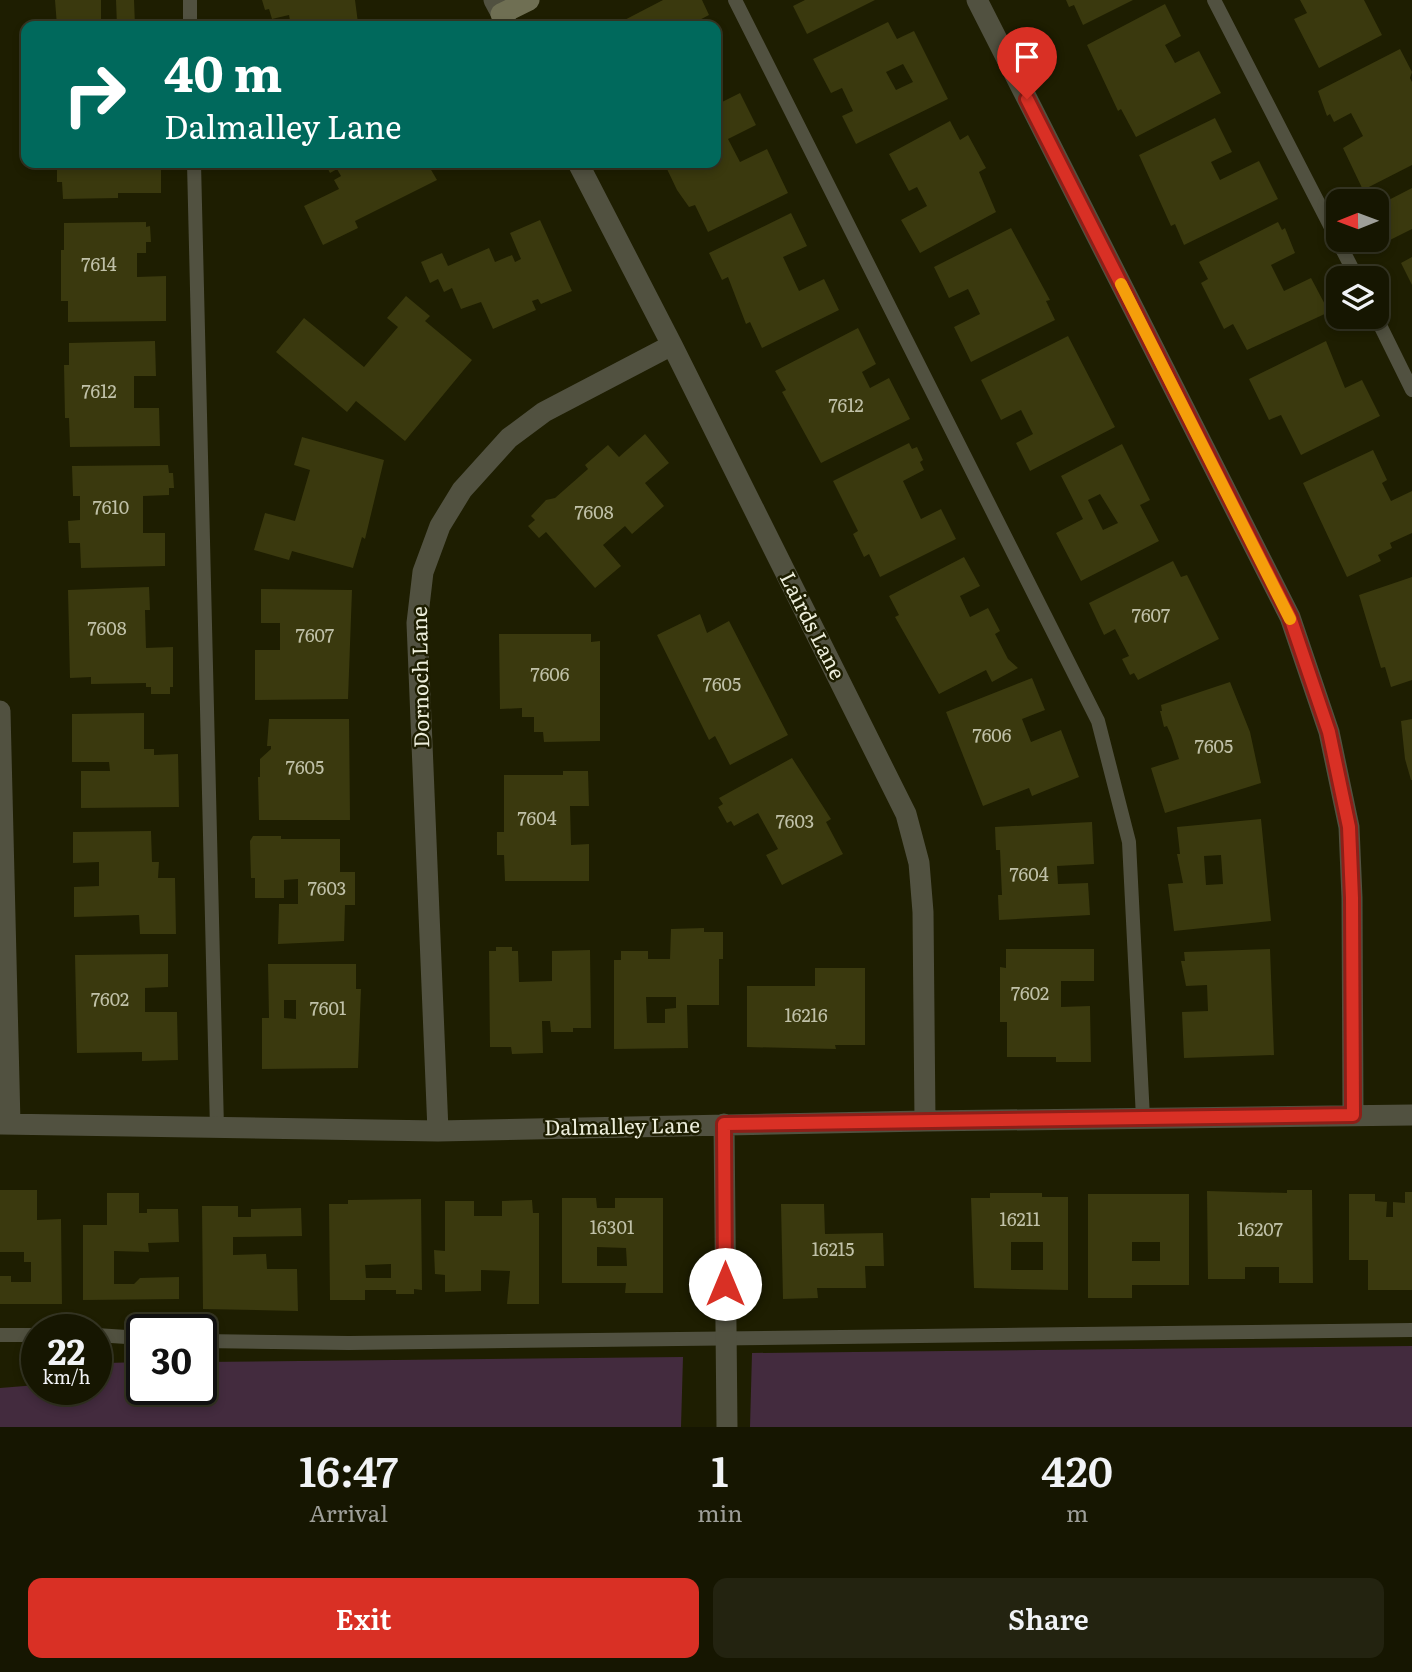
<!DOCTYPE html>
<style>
body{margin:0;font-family:Literata,serif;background:#232310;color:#f1f3f6;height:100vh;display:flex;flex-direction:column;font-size:26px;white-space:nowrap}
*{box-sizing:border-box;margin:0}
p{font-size:23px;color:#9e9f99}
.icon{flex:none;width:38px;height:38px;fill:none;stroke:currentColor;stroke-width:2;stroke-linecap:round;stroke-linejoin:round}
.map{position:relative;height:1427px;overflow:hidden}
.details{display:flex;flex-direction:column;background:#161601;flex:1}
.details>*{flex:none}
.banner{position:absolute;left:21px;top:21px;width:700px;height:147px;border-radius:14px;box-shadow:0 4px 10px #0003,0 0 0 2px #353523;background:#00695c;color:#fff;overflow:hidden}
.needle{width:46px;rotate:269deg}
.controls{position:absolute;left:1326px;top:189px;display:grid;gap:14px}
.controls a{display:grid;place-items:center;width:63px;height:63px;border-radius:14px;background:#161601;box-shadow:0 4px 10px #0003,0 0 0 2px #353523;font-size:35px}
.speed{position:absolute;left:21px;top:1314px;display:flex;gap:14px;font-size:35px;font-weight:700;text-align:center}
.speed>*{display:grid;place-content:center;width:91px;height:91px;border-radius:50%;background:#161601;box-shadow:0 4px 10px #0003,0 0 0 2px #353523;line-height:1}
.speed small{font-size:18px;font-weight:400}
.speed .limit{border:4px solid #111;border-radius:10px;background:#fff;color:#111}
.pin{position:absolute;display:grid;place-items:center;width:60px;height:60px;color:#fff;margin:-72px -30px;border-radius:50% 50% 50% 0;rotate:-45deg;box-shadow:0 0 7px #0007}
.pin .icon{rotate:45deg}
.me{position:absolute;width:77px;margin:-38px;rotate:0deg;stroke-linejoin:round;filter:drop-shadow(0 0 5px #0008)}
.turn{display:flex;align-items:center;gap:24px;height:147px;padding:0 28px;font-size:32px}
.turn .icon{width:91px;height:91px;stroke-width:2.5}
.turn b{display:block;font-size:49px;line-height:60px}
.eta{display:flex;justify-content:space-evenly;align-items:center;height:119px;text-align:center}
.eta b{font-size:42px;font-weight:600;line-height:49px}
.primary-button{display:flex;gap:14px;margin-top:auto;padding:14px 28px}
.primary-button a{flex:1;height:80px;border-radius:14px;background:#d93025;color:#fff;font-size:28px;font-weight:600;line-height:80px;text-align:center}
.primary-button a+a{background:#232310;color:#f1f3f6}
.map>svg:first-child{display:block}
.green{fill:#432b3e}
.building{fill:#3a390e;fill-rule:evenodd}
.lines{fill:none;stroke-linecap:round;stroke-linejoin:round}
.lane{stroke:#515140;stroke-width:14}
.street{stroke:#515140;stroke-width:21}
.secondary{stroke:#6f6f53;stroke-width:21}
.route-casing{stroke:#8d1f18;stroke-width:18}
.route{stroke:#d93025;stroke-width:12}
.slow{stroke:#f59e0b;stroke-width:12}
.labels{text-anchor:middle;stroke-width:5;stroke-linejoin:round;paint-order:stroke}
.number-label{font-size:18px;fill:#c0c1a8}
.street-label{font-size:21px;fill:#edeedc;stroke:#1e1e01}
</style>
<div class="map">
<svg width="1412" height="1427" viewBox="0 0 1412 1427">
<rect width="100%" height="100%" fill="#1e1e01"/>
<path class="green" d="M1412 1346V1427H750L752 1353Z
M683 1357 681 1427H0V1388L37 1385V1390H96V1381L106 1380 107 1363 142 1362V1390H201V1362Z"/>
<path class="building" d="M55 0H101V26H57Z
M116 0H134L135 26H117Z
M262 0H355L358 23 362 22 363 26H291L289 15 272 19 269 9 265 10Z
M663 0H702L709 15 688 26H613Z
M805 0H875L807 34 793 6Z
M1066 0H1133L1083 25 1074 5 1069 7Z
M1300 0H1364L1382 35 1319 68 1294 19 1307 13Z
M1165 4 1181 36 1165 45 1175 63 1199 51 1221 93 1136 137 1121 109 1118 111 1087 45Z
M888 22 897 39 914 31 948 99 856 144 842 116 853 111 842 88 831 93 813 59ZM903 64 913 82 896 90 886 72Z
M1400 49 1412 72 1410 78 1412 82V165L1363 190 1343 148 1363 136 1351 113 1334 122 1330 114 1327 116 1318 91Z
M740 93 756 125 728 139 740 162 767 149 788 193 708 232 695 205 689 207 677 190 667 169 675 165 674 163H716V105Z
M1215 118 1232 152 1211 162 1220 180 1259 161 1278 199 1184 245 1175 224 1171 226 1139 155Z
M950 121 960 140 968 135 986 168 979 172 996 212 920 253 901 220 927 206 917 187 909 191 889 154Z
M57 163H161V193H118V198L63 199 62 182H57Z
M325 163H427L437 180 355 221 358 228 323 245 304 206 339 189 334 180 341 176 337 169 330 173Z
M1412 188V229L1390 240 1377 216V206Z
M791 213 807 246 783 257 799 291 824 279 839 310 762 348 750 322 746 324 728 277 722 280 709 253Z
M540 220 572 291 541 304 538 299 532 301 536 310 493 329 481 302 461 309 452 288 444 292 438 279 430 283 421 262 442 253 448 266 489 248 495 262 512 255 515 262 521 259 510 233Z
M146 222V227L150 226 151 242H146V253H137V277L166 276V321L68 322V301H61V250H64V223Z
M1278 222 1282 230 1285 228 1295 253 1271 265 1284 291 1311 278 1329 312 1247 350 1233 324 1224 329 1201 283 1208 279 1199 262Z
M1011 228 1050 300 1046 301 1055 320 971 362 954 327 980 314 968 289 949 298 934 267Z
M1412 257V285L1401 263Z
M406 296 430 316 425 321 472 360 405 441 356 401 347 412 276 352 304 318 364 367 398 327 387 318Z
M858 328 876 364 862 372 870 388 889 378 910 419 821 463 782 392 786 390 775 371Z
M1068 336 1115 427 1030 471 1016 443 1033 434 1021 410 1001 420 981 380Z
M155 341 156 376H134V408H159L160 446 70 447 69 418H65L64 365H69V343Z
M1326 341 1345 388 1362 380 1380 416 1301 455 1281 415 1269 420 1249 379Z
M645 434 669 463 645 483 664 506 632 534 625 526 603 545 621 566 595 588 546 532 539 538 528 526 535 520 531 516 546 500 555 498 588 469 585 465 608 445 619 457Z
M302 437 384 460 365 539 362 537 353 568 292 551 289 560 254 550 265 513 295 521 310 470 294 465Z
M909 443 912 449 917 447 923 460 920 462 924 470 903 481 921 519 941 509 956 539 880 577 869 554 864 557 853 534 858 531 833 481Z
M1122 444 1150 500 1140 505 1159 541 1081 581 1056 533 1083 519 1061 476ZM1100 494 1118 523 1103 530 1088 500Z
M1373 450 1387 480 1382 483 1391 501 1412 491V533L1390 543 1392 548 1378 555 1381 561 1347 577 1303 483Z
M168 465 169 473H173L174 488H169V495L143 496V533H165V566L81 568 80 543H69L68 521 80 520V496H73L72 466Z
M964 557 980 586 960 596 970 617 988 608 1000 631 995 634 1008 659 1018 668 992 682 986 670 939 694 895 617 899 615 889 596Z
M1173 561 1181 577 1187 575 1219 639 1138 680 1134 673 1130 675 1122 659 1129 656 1115 629 1104 635 1089 603Z
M1412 577V680L1391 687 1385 667 1381 668 1359 595Z
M149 587 150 610H145L146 648 173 647V687H170V694H151V687H146V683L91 684V677L70 678 68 590Z
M261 589 352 590 348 699 255 700V650H280V623H261Z
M700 614 707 633 729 621 788 735 730 765 715 736 709 740 657 635Z
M499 634H591V642L600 641V741L544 742 543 732H534V717H522V708L500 709Z
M1032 678 1045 710 1022 719 1031 742 1061 730 1079 777 1032 796 1029 788 983 806 946 712Z
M1230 682 1250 732 1261 783 1165 813 1151 768 1179 759 1171 735 1167 726 1164 727 1160 711H1162L1161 705Z
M144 713V749H154V755L178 754 179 807 81 808V771H110L109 762H72V714Z
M269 719H349L350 820H259L258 777H260V759L271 749V746H267Z
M1412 719V780H1411L1405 759 1401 721Z
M792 758 831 819 826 822 843 854 782 885 766 855 778 849 758 813 734 826 731 821 727 823 718 807 723 804 719 798Z
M563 771H588L589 806H570L571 845 589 844V881H505L504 855H497V832H504V775H563Z
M1261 819 1271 921 1174 931 1168 884 1183 883 1177 854H1180L1177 827ZM1221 855 1223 884 1206 885 1204 856Z
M1092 822 1094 864 1057 866 1058 884 1088 883 1090 915 999 920 998 895H1002L1000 850H996L995 827Z
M151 831 152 862H159L158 878H175L176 934H140L139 915 74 917V887L99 886V862L73 863V832Z
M253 836H281V839H340V872H355V905H345L344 941 278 944 279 904H298V879L284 880V898H255V878H251L250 841Z
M704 928V932H723V959H719V1005H687L688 1048 614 1049V960H621V951H648V959H670L671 929ZM646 997H676V1008L665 1009V1023H647Z
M496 947H512V951H518L519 982 552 981V951L590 950 591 1028H573V1032H551L550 1021H542L543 1053 512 1054 511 1047H490L489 951H496Z
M1006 949H1094V981H1061V1007L1090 1006 1091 1062H1056V1057H1007V1022H1000V967L1006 968Z
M1270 949 1274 1055 1184 1058 1182 1012 1208 1011 1207 985 1186 986 1181 961H1185L1184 952Z
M168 954V987L145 988V1012H177L178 1060 142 1061V1052L77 1053 75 955Z
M268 964H356V989H361L358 1068 262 1069V1018H269ZM284 1000H296V1019L284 1018Z
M815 968H865V1045H835L836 1049 747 1047V986H815Z
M0 1190H37V1220L61 1219 62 1304H0V1276H11V1282H31V1262H24V1252H0Z
M1287 1190H1312L1313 1283H1279V1267H1245V1279H1208L1207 1191 1287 1193Z
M1405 1192H1412V1290H1368V1260H1349V1194H1375V1201L1387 1202 1386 1217H1393V1202L1405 1203Z
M107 1193H139V1213H147V1209H178L179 1242 148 1243 149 1252 114 1251V1284H134L140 1278 179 1277V1299L83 1300V1225H107Z
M990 1193H1042V1197H1068V1290L974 1288 971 1198H990ZM1011 1242H1043V1270H1011Z
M1088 1194H1189V1285H1132V1298H1088ZM1132 1242H1160V1261H1132Z
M562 1198H596L597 1208H615V1198H663V1293H625L626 1283H562ZM597 1247 626 1248 627 1266H597Z
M421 1199 422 1290 414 1289V1294H396V1290H365V1300H330L329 1204H348V1200ZM391 1264V1278H366L365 1265Z
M532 1200 533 1213H539V1304H507L510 1271 481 1270V1291L445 1292V1275L435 1274 434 1250 445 1251V1201H474V1216H502V1201Z
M781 1204H824L825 1234 883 1233 884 1266H865L866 1288H817L818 1298 783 1299Z
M202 1206H238V1217H251V1209L301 1208 302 1236 233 1237V1255L266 1254 267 1269H297L298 1311 203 1309Z"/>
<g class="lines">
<path class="lane" d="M190 0V26
M735 0 1098 721 1129 842 1143 1118
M1214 0 1357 278
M194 163 217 1129
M1376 317 1412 390
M0 1335H37
M96 1335 142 1338
M201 1341 349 1343 1412 1330"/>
<path class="street" d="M494 0 508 26
M977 0 1290 617 1329 732 1349 827 1352 898 1353 1115
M578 163 672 345 906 814 919 863 923 912 925 1121
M0 711 10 1124
M0 1124 438 1131 925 1121 1412 1115
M724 1124 727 1427
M438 1131 417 623 423 572 440 526 462 490 509 438 544 412 672 345"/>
<path class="secondary" d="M501 14 529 0"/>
</g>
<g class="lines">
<g class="route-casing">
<path id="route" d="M725 1284 724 1124 1353 1115 1352 898 1349 827 1329 732 1290 617 1027 99"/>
</g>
<use href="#route" class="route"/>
<path class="slow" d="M1121 284 1290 619"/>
</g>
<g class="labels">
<g class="number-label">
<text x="99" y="271">7614</text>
<text x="99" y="398">7612</text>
<text x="846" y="412">7612</text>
<text x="111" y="514">7610</text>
<text x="594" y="519">7608</text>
<text x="1151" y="622">7607</text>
<text x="107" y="635">7608</text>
<text x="315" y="642">7607</text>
<text x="550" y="681">7606</text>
<text x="722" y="691">7605</text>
<text x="992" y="742">7606</text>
<text x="1214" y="753">7605</text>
<text x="305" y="774">7605</text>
<text x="537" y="825">7604</text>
<text x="795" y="828">7603</text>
<text x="1029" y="881">7604</text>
<text x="327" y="895">7603</text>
<text x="1030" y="1000">7602</text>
<text x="110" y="1006">7602</text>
<text x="328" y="1015">7601</text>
<text x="806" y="1022">16216</text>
<text x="1020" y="1226">16211</text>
<text x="612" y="1234">16301</text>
<text x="1260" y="1236">16207</text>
<text x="833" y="1256">16215</text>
</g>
<g class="street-label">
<text transform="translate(812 626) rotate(63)" y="7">Lairds Lane</text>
<text transform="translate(421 677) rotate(-91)" y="7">Dornoch Lane</text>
<text transform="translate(622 1127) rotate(-1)" y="7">Dalmalley Lane</text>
</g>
</g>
</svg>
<div class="controls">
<a><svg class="needle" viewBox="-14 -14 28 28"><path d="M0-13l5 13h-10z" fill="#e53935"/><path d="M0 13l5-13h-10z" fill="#9e9f99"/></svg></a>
<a><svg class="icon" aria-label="layers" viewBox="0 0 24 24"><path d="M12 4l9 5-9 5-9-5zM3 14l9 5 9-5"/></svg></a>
</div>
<div class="speed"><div>22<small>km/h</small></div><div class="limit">30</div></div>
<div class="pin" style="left:1027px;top:99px;background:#d93025"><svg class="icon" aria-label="arrive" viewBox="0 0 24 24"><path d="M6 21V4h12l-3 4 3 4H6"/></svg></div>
<svg class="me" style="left:725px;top:1284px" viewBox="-20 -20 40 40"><circle r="19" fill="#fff"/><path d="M0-13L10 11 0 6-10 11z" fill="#d93025"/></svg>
<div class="banner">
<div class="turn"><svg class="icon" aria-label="right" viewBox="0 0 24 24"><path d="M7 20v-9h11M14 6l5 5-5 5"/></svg><div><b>40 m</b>Dalmalley Lane</div></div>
</div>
</div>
<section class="details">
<div class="eta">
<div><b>16:47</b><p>Arrival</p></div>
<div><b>1</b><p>min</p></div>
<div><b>420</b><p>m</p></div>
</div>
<div class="primary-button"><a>Exit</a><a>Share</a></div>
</section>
